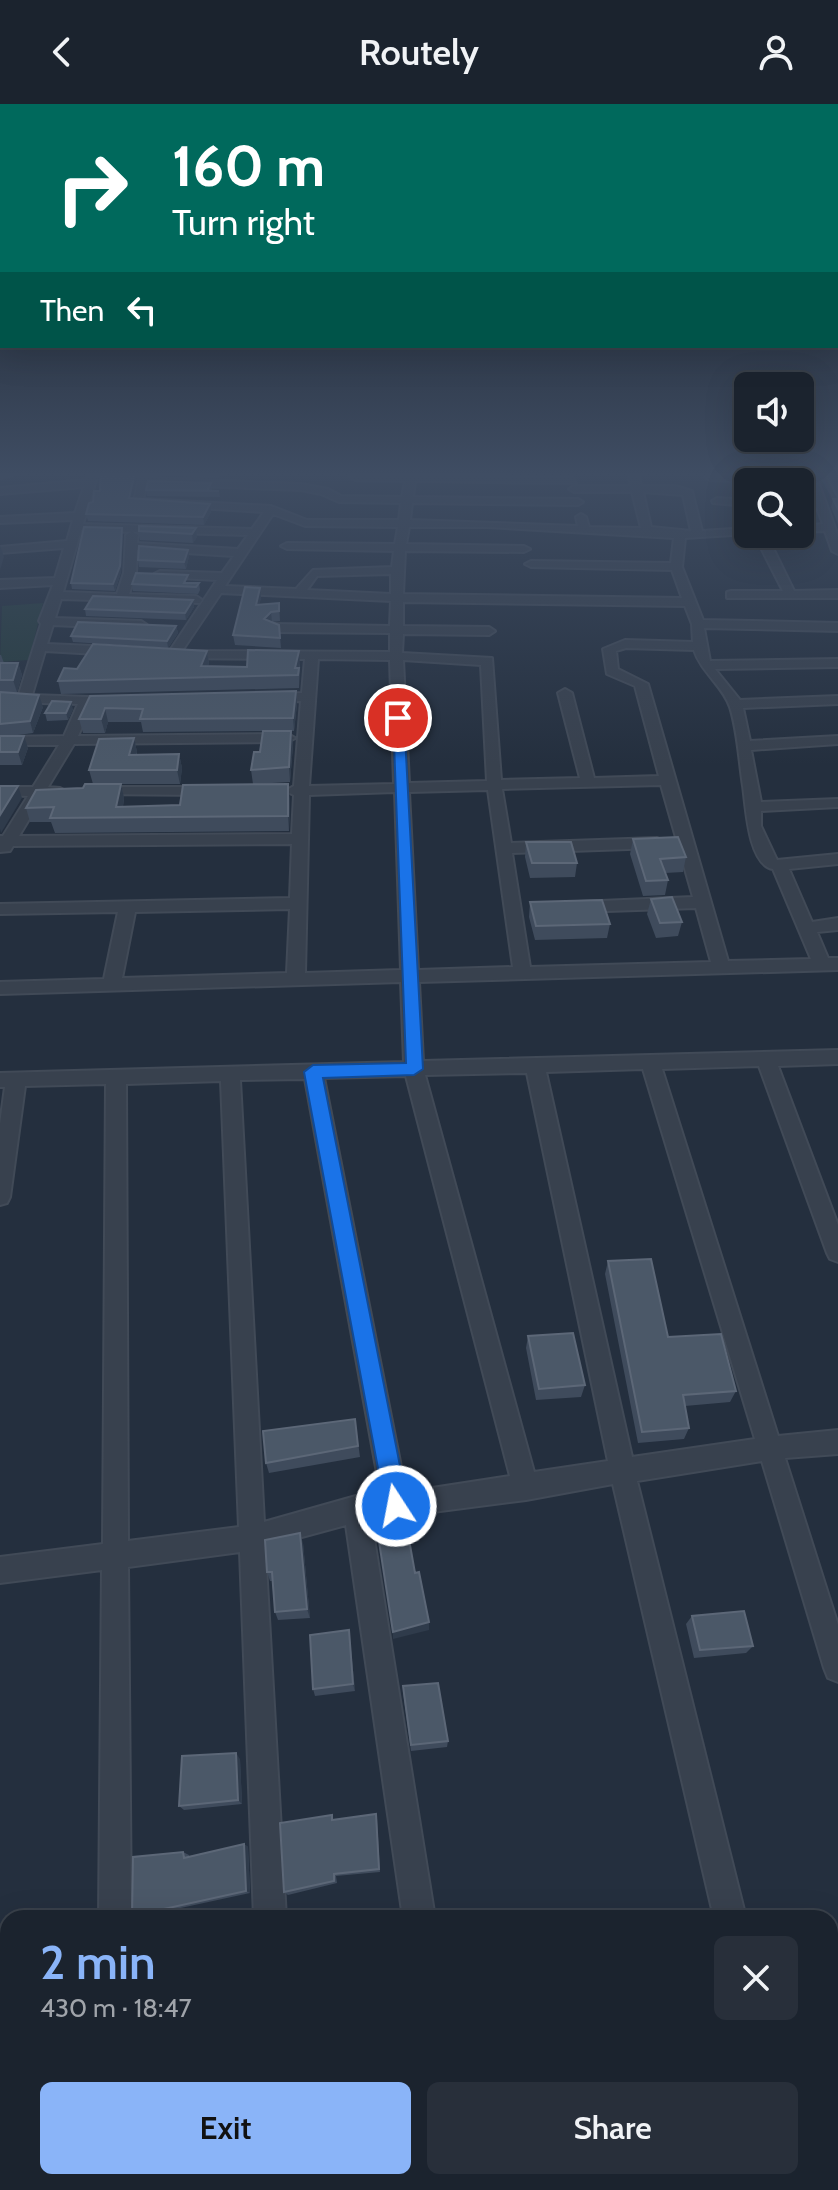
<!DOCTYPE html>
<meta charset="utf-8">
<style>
body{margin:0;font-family:Cabin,sans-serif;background:#282f3a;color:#f1f3f6;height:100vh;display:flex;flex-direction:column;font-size:30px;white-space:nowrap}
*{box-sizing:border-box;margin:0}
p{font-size:26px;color:#a0a4aa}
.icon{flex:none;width:44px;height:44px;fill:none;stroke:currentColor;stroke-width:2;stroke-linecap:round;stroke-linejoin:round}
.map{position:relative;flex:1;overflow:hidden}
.sheet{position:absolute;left:0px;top:1806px;width:838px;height:280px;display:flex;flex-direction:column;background:#1b232e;border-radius:24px 24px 0 0;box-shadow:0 8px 32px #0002,0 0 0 2px #39404a}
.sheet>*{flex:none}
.hud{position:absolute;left:0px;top:0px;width:838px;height:244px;box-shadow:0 8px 32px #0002,0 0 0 2px #39404a;background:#00695c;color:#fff;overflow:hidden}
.tools{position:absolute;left:734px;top:268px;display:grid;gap:16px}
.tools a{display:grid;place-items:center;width:80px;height:80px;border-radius:12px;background:#1b232e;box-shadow:0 8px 32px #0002,0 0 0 2px #39404a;font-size:40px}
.pin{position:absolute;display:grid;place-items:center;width:68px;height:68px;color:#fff;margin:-34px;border:4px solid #fff;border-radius:50%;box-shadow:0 2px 8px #0007}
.me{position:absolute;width:88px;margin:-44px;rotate:349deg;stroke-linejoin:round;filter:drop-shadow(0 0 6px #0008)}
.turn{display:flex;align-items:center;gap:28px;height:168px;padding:0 40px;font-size:36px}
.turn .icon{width:104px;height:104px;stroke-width:2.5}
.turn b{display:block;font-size:56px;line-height:68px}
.then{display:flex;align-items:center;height:76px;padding:0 40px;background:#0003;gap:16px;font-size:30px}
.round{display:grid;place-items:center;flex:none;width:84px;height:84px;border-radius:12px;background:#282f3a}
.headline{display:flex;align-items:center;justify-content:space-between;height:136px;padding:0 40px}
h1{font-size:48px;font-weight:600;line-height:60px;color:#8ab4f8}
.primary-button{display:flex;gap:16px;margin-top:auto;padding:16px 40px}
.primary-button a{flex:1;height:92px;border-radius:12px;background:#8ab4f8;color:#111;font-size:32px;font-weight:600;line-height:92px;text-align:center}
.primary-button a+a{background:#282f3a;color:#f1f3f6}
header{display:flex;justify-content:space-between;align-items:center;height:104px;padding:0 40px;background:#1b232e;font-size:36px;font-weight:600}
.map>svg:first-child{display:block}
.green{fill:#263c3f}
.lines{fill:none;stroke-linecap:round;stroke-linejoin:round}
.minor-casing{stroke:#414a57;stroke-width:4}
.minor{fill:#38414e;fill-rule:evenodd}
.wall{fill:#3f4b5c}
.shaded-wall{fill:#2f3b4b}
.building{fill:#4b5868;stroke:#5c6777;stroke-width:2}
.route{fill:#1a73e8;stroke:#114b97;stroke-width:2}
</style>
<header><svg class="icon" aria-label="back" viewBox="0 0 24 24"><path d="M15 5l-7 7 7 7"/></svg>Routely<svg class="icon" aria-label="person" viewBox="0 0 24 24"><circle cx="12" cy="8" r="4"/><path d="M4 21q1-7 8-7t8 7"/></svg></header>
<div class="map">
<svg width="838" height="2086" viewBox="0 0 838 2086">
<rect width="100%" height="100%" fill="#242f3e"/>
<path class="green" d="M43 499 29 556 0 558 2 502Z"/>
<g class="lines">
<g class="minor-casing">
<path id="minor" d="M0 369H19L0 374Z
M88 369H98L83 420 252 425 264 408 133 400 140 369H150L149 374 301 380 328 385 341 392 402 393 405 377 355 376 350 373 355 370 572 374 576 379 415 377 413 393 578 395 583 398 578 401 412 399 410 416 578 422 576 413 581 410 586 413 589 423 641 424 632 388H574L569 385 574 382H631L628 369H638L641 382H675L692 387 702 427 748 424V430L685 434 682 463 703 516 838 519V527L704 524 710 557 838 555V563L715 565 740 596 838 592V600L743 604 750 637 838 632V640L751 646 761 698 838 695V703L761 707V722L777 756 838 750V760L789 765 812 818 838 814V826L817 828 828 854H838V866L419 878 423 957 838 946V960L778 962 838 1121V1158L830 1155 827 1149 759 962 662 965 778 1332 838 1326V1350L785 1354 838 1521V1578L828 1574 824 1564 762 1357 637 1377 746 1814H714L613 1380 526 1396 371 1416 435 1814H403L346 1421 265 1443 286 1814H254L240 1448 128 1463 131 1814H99L102 1466 0 1479V1453L103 1440 106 980 25 982 10 1093 7 1099 0 1101V1020L5 983H0V969L404 958 401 878 0 890V878L104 875 118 808 0 810V800L290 794 292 740 13 742 10 747 0 748V732H3L28 692 0 691V683H33L59 641H0V633L64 632 78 600 0 598V590H19L41 520 39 517 53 481 0 484V476L55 474 64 444 0 449V443L67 437 73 416 0 419V413L75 409 84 383 0 390V384L86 376ZM147 380 301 386 321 390 339 398 401 399 399 416H307L271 402 143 395ZM643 388 683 391 691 427 651 423ZM273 410 305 422 398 423 395 440 287 439 281 442 287 445 394 447 392 463 313 466 296 485 225 482ZM409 423H487L674 434 671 459 531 457 525 460 531 463 672 466 682 494 403 490 405 447 524 448 530 445 524 442 406 440ZM81 426 131 428 126 431 124 469 117 490 63 488ZM133 428 248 431 238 445 137 439 138 431ZM137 446 234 452 222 469 160 467 154 470 160 473 217 476 167 551 168 554 305 555 302 589 272 590 265 594 272 598 301 597 294 682 285 687 294 691 292 730 19 732 43 692H60L67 688 60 684 48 683 74 640 288 638 295 634 288 630 78 632 92 600H117V594L32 591 45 547 115 551 121 547 115 543 47 540 53 521 141 525 147 521 141 517 55 514 61 495 200 499 202 496 196 492 129 490 136 469ZM391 470V490L307 486 317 472ZM221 489 391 497 390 522 274 520 268 524 274 528 390 529V548L182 547ZM403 498 685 502 692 520 693 538 625 536 603 545 607 570 635 582 659 672 594 674 572 589 565 585 558 589 580 674 501 676 492 554 402 549 403 530 489 531 495 527 489 523 403 522ZM626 544 694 546C701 568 723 582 730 603 738 628 739 657 743 682 746 702 748 761 773 765L811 855 728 857 648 580 618 565 616 547ZM318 555 390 556 394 680 309 682ZM403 556 481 561 487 677 409 679ZM661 681 693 793 578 798 570 803 578 808 696 804 711 858 530 863 512 749 657 744 665 739 657 734 511 739 502 685ZM488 686 513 863 418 866 409 688ZM395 688 401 866 305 869 309 691ZM290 805 287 869 122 874 135 808ZM643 965 755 1335 632 1353 546 968ZM527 969 608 1357 534 1368 425 971ZM406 972 510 1372 406 1388 324 974ZM305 975 381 1391 356 1392 264 1418 240 976ZM221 977 239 1423 128 1437 126 980Z
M805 369H815L838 432V450L832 447 825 427 800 428V422L823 420 817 404H800V398H815L808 379 710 376 705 373 710 370 806 373Z
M717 394 748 396V402L713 399 712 397Z
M754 430H766L794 487 838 486V494H727V488L731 487H783Z
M96 683H208L215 687 208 691 91 690 89 687Z
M97 2078H133V2086H97Z
M273 2078H309V2086H273Z
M437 2078H473L475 2086H439Z
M782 2078H818L821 2086H785Z"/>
</g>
<use href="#minor" class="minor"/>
</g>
<path class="wall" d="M101 369H138L132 395 211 408 204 421 88 417 86 410 100 387Z
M152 369H221L219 374 153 371Z
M818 369H838V424V420L831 403 833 396Z
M211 379 212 387H219L220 393 147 392 146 386Z
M196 424 197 433 193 439 140 436 139 427Z
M123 431 121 468 115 487 72 485 71 479Z
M188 446 189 452 186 465 139 463 138 456Z
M189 478 199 479 200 486 198 490 133 487 132 480Z
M261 494 259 500 279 499 280 517 272 518 279 521 281 544 235 541 233 531Z
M193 496 194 503 186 516 86 512 85 505Z
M176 522 178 529 168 544 73 538 71 532Z
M207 547 209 559 208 562 247 563 300 560 299 584 61 590 58 577 77 565Z
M0 551H1L4 559H18L22 571 17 588H0Z
M296 587 297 600 294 627H291L293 641 290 678 255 680 290 694 289 727 55 729 51 718H30L26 704 83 684 93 680 89 666 134 634 137 648V651L179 650 182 664 180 680H121L124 694 123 703 180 701 253 680 251 666 260 648 263 627 143 628 141 618H108L105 629H83L79 615 90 592Z
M0 588 43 603 33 629 11 632 28 644 22 661H0Z
M73 605 68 616 47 617 45 609Z
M633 735 686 753 683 768 665 769 668 776 665 791 643 792 630 750Z
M526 738 577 759 575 773 530 774 525 753Z
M651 795 682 818 678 832 656 834 647 810Z
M530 798 610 820 607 834 535 836 529 813Z
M608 1157 668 1233 736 1287 730 1298 685 1302 689 1324 684 1335 638 1339 605 1170Z
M528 1232 585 1281 581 1293 536 1296 526 1244Z
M355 1315 360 1353 269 1369 266 1359Z
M303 1439 310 1514 278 1516 275 1508 272 1477H270L267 1468Z
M692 1512 753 1542 746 1549 694 1554 686 1520Z
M349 1526 355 1587 315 1592 313 1585Z
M403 1588 448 1637 447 1643 411 1647Z
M240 1655 242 1700 184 1706 179 1702Z
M377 1714 380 1768 336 1772 337 1779 288 1791 284 1788 334 1716Z
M244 1740 248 1743 250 1789 139 1813 132 1812 183 1748 189 1751V1753Z"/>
<path class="shaded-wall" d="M135 369H138L131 402 129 394Z
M210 400 211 408 204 421 203 413Z
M122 424 123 431 121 468 115 487 113 480Z
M196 424 197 433 193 439 192 430Z
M0 441 4 453 0 466Z
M188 446 189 452 186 465 184 458Z
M260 484 261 494 257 510 256 501Z
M193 496 194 503 186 516 185 509Z
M271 508 272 518 265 525 264 515Z
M176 522 178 529 168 544 167 537Z
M207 547 209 559 203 575 201 562Z
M299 547 300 560 297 571 295 564Z
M18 559 22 571 17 588 13 576Z
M296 587 297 600 294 627 293 614Z
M39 591 43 603 33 629 30 617Z
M71 598 73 605 68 616 66 609Z
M105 604 108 618 105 629 101 615Z
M291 627 293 641 290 678 289 663Z
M24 632 28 644 22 661 18 648Z
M134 634 137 648 132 665 129 651Z
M179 650 182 664 180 680 177 666Z
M121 680 124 694 121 714 116 703Z
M288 680 290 694 289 727 288 712Z
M18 682 22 694 1 729 0 725V711Z
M300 1429 303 1439 310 1514 307 1505Z
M429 1518V1526L393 1535V1528Z
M349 1526 350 1533 355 1587 353 1580Z
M236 1649 240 1655 242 1700 238 1696Z
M244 1740 248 1743 250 1789 246 1787Z
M0 1896H5L3 1992 0 1993Z
M187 2078H193V2086H186Z"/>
<path class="building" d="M101 369H135L129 394 210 400 203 413 86 410 89 399 93 398 94 387H100Z
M825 369H838V394Z
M148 377 211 379 207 387H219L146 386Z
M833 395H838V406Z
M139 422 196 424 192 430 139 427Z
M84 423 122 424 120 462 113 480 71 479Z
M139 442 188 446 184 458 138 456Z
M136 469 188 471 184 479H199L196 483 132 480Z
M245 483 260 484 256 501 279 499V507L271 508 264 515 279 521 280 534 233 531Z
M93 492 193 496 185 509 85 505Z
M78 518 176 522 167 537 71 532Z
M93 540 207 547 201 562 247 563 248 546 299 547 295 564H299L298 571 58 577 64 564 77 565Z
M0 559H18L13 576H0Z
M296 587 293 614 140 615 143 605 105 604 101 615H79L90 592Z
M0 588 39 591 30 617 0 620Z
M52 597 71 598 66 609H45Z
M263 627H291L289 663 251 666 254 648H260Z
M0 632H24L18 648H0Z
M134 634 129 651 179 650 177 666H89L99 635Z
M85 680H121L116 703 180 701 183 681 288 680V712L50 714 54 703 26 704 36 686 83 684Z
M0 682H18L0 711Z
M678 733 686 753 660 755 668 776 646 777 633 735Z
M526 738H571L577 759H532Z
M672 793 682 818 660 819 651 795Z
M602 796 610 820 536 822 530 798Z
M651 1155 668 1233 721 1230 736 1287 683 1291 689 1324 642 1328 608 1157Z
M573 1229 585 1281 539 1285 528 1232Z
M355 1315 358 1342 266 1359 263 1327Z
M405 1413 415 1469 419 1468 429 1518 393 1528 376 1418Z
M300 1429 307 1505 275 1508 272 1468H267L265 1436Z
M744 1507 753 1542 700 1546 692 1512Z
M349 1526 353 1580 313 1585 310 1531Z
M438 1579 448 1637 411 1641 403 1582Z
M236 1649 238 1696 179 1702 182 1652Z
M376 1710 379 1765 334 1770V1777L284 1788 280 1719 332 1711V1716Z
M244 1740 246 1787 132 1812 133 1753 183 1748 184 1754Z
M394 1809V1814H376Z
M8 1825V1895L0 1896V1827Z
M8 2008V2078L0 2079V2010Z
M124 2078H187L186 2086H126Z
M302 2078H427L428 2086H309V2084L302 2081Z"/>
<linearGradient id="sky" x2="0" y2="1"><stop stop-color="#141a22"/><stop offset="0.56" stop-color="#3f4d63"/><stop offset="1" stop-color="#3f4d63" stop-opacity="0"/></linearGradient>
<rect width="838" height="661" fill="url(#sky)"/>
<path class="route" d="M393 612 404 614 423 965 414 971 323 974 408 1402 405 1410 396 1414 388 1410 385 1402 304 968 313 961 406 959Z"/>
</svg>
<div class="tools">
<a><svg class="icon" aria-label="sound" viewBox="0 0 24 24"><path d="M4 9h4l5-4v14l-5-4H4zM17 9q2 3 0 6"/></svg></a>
<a><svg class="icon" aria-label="search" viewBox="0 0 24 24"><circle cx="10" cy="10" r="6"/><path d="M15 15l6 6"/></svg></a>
</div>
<div class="pin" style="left:398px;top:614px;background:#d93025"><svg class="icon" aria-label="arrive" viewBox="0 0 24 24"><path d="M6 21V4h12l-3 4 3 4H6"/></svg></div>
<svg class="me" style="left:396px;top:1402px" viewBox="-20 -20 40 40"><circle r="17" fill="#1a73e8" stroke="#fff" stroke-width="3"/><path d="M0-11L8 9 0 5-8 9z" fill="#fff"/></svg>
<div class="hud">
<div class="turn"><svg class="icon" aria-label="right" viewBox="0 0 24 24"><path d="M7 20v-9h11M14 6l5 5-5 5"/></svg><div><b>160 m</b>Turn right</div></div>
<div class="then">Then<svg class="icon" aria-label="left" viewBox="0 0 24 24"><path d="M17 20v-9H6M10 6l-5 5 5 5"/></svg></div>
</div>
<section class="sheet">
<div class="headline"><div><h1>2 min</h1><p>430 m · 18:47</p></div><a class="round"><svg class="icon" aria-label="close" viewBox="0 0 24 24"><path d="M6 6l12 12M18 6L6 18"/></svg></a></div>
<div class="primary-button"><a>Exit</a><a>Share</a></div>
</section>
</div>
